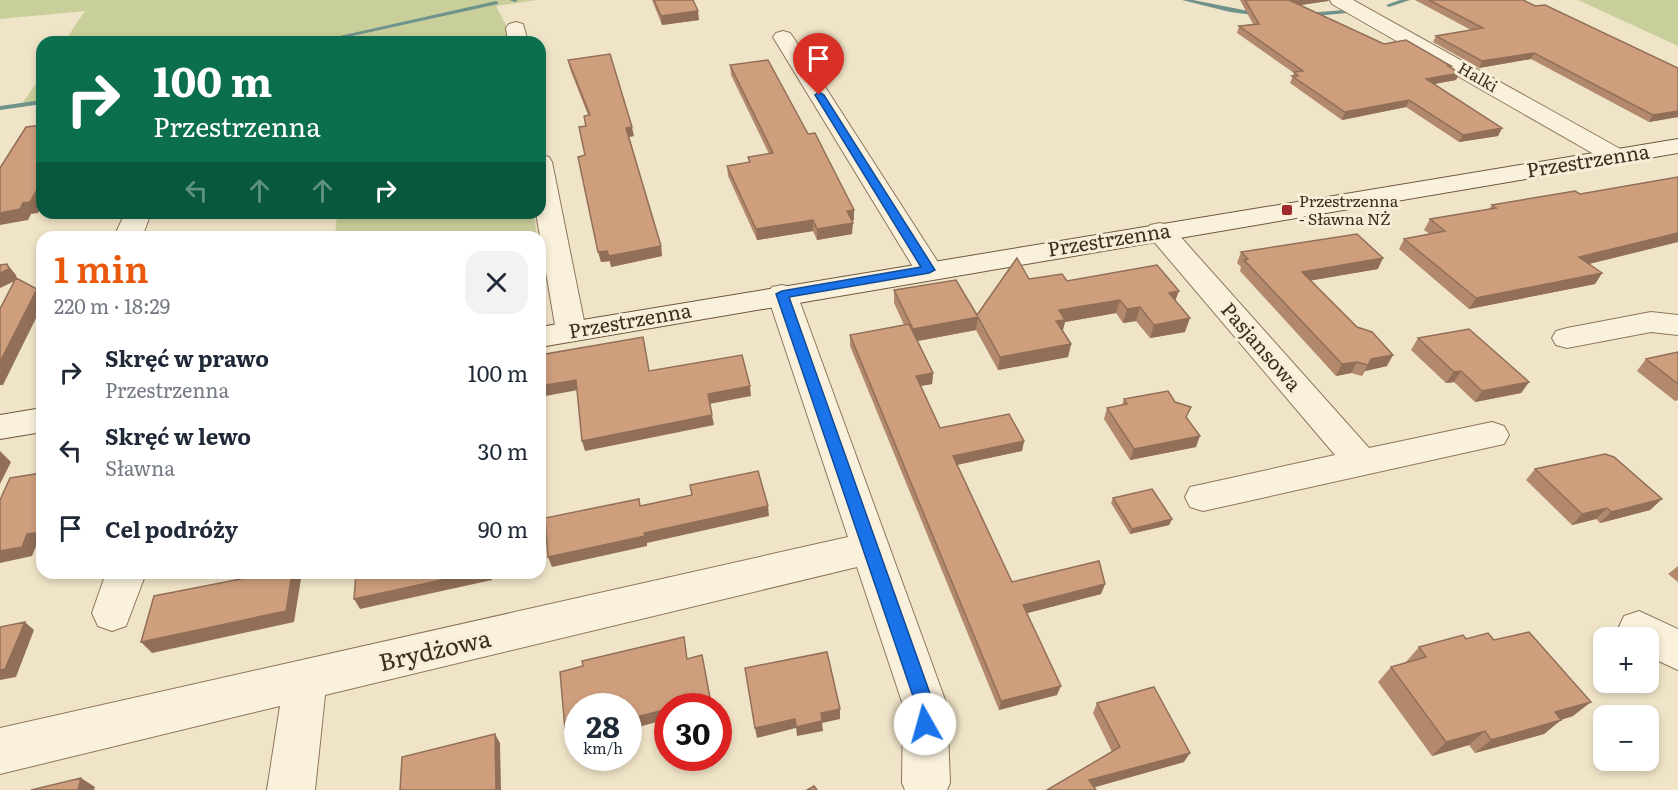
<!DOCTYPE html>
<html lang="pl">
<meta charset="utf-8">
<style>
body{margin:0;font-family:Literata,serif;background:#f2f2f3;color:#1f2937;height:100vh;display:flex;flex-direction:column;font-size:22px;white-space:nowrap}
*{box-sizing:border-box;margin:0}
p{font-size:20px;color:#747a83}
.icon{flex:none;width:33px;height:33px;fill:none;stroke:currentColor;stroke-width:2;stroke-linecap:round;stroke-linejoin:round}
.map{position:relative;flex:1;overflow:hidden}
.side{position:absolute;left:36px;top:231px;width:510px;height:348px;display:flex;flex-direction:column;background:#fff;border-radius:18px;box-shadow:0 3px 9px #0003}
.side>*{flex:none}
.guide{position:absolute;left:36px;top:36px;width:510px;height:183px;border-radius:18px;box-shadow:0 3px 9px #0003;background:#0b6e4f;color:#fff;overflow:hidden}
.buttons{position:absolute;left:1593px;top:627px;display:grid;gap:12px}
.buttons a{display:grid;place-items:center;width:66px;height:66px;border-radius:12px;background:#fff;box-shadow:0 3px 9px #0003;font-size:30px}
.speed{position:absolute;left:564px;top:693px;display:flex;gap:12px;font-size:30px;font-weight:700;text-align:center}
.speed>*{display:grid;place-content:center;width:78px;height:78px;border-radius:50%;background:#fff;box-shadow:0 3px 9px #0003;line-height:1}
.speed small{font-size:15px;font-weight:400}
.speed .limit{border:9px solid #d22;background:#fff;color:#111}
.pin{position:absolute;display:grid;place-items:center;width:51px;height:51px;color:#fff;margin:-62px -26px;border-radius:50% 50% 50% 0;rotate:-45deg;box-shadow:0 0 6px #0007}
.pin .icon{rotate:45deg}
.me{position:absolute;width:66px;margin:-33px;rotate:353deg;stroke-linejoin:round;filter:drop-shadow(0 0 4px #0008)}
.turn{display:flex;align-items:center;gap:21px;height:126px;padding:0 18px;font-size:27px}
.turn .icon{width:78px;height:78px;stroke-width:2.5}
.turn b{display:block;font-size:42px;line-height:51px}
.lanes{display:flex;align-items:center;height:57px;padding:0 18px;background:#0003;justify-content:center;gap:30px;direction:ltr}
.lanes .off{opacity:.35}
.round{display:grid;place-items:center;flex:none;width:63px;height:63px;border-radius:18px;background:#f2f2f3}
.head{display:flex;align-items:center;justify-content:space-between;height:102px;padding:0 18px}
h1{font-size:36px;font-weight:600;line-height:45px;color:#ea580c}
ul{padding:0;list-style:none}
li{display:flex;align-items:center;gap:18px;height:78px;padding:0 18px}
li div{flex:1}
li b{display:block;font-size:22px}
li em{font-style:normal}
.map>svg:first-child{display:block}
.green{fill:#c9cf9b}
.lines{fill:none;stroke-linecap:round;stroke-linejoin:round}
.stream{fill:#6f938a;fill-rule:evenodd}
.street-casing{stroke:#8d765c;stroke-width:2}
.secondary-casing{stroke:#6f573f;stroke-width:2}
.street{fill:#faf1dc;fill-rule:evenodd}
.secondary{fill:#faf1dc;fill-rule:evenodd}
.wall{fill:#b2896c}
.shaded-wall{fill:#916f58}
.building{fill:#cf9f7d;stroke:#916f58;stroke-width:1.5}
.route{fill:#1a73e8;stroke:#114b97;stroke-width:1.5}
.poi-dot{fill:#9e2a2b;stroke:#f7eed8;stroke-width:2}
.labels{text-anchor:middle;stroke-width:6;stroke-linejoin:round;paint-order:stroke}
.far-street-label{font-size:16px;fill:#3d2e20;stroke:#f7eed8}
.far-poi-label{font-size:16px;fill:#3d2e20;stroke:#f7eed8;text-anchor:start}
.street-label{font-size:20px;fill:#3d2e20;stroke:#f7eed8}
.near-street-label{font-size:24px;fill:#3d2e20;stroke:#f7eed8}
</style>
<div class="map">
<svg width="1678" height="790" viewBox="0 0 1678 790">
<rect width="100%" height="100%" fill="#f0e4c8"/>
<path class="green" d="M0 0H537L496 6 506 25 509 42H354V36L325 42H64L85 11 0 19Z
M1578 0H1678V46Z
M42 75V103L19 108Z
M337 213H534L537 237H335Z"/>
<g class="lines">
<path class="stream" d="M509 0H518L515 2Z
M1182 0H1193L1264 14 1261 16 1230 12Z
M1400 0H1410L1389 7 1386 5Z
M496 1 498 2V4L325 42H313Z
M1345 10 1348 12 1347 13 1306 17 1303 15 1306 13Z
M42 100V104L0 110V106Z"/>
<g class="street-casing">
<path id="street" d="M1330 0H1353L1624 151 1627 156 1624 161 1615 163 1606 161 1332 4Z
M516 22 523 24 528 42H508L506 28 509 24Z
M783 31 790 33 793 37 943 270 939 276 929 279 919 276 915 270 773 37 776 33Z
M540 155 549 157 552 162 586 331 582 338 571 341 560 338 556 331 536 213H540Z
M125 213H151L142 237H114Z
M1160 223 1170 225 1369 448 1492 422 1504 426 1509 435 1504 444 1203 511 1190 507 1185 497 1190 487 1335 455 1150 237 1146 231 1150 225Z
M782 285 792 287 797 294 947 705 950 783 947 790H905L902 783 903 705 857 567 325 695 315 790H267L280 706 0 774V728L848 537 767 294 772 287Z
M1651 312 1678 315V335L1651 332 1567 348 1556 345 1552 338 1556 331 1567 328Z
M106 573H146L126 626 112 631 98 626 92 613Z
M1639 611 1678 629V670L1648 656V638H1622L1618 629 1624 616Z"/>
</g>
<g class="secondary-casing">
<path id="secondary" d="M1678 139V153L540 347V327Z
M42 408V432L0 439V415Z"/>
</g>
<use href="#street" class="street"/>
<use href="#secondary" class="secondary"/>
</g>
<path class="wall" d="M652 0H693L699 20 662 25Z
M1240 0H1329L1328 1 1300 5 1384 44 1450 67 1456 80 1434 84 1502 128 1498 136 1459 142 1406 107 1342 120 1290 83 1294 73 1237 33 1239 26 1253 24Z
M1415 0H1523L1678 68V117L1649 122 1531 59 1479 68 1433 42 1436 36 1471 30Z
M568 60 634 136 629 137 661 246 662 256 611 267 610 261 601 262 585 155 588 115 570 69Z
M730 65 854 220 851 221 852 234 817 240 813 231 757 240 728 176 727 166 749 162 748 157 769 154 731 75Z
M1678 177V242L1589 264 1602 273 1595 284 1469 309 1399 249 1404 239 1430 234 1424 230 1430 219 1489 209 1492 205 1580 194Z
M1241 252 1378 269 1311 280 1387 366 1365 371 1362 376 1351 373 1336 376 1240 271 1241 267 1237 263Z
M1029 279 1067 281 1175 301 1185 332 1150 338 1136 321 1123 323 1116 313 1065 322 1063 330 1071 344 1068 357 998 370 976 330 918 341 933 373 932 384 920 386 940 428 1024 441 1022 451 957 465 1012 582 1105 584 1101 594 1027 613 1057 695 999 710 850 346V335L904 325 894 303V290L977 315Z
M1418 338 1529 382 1521 393 1475 402 1454 382 1446 383 1411 350Z
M1678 352V400L1675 401 1637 371 1646 359Z
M1124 399 1187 417 1196 447 1130 460 1104 419 1107 408 1122 405Z
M1535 469 1662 499 1650 510 1600 523 1596 519 1572 525 1526 480Z
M1113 498 1172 519 1169 525 1130 534 1111 503Z
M1678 566V582L1668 574Z
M1466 639 1494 640 1573 716 1561 720 1544 734 1475 753 1469 745 1432 756 1378 682 1391 667 1407 663 1406 662 1419 647Z
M1097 703 1184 762 1094 787 1047 790 1112 752 1093 713Z"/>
<path class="shaded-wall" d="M1297 0H1329L1328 1 1288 7 1291 1Z
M698 11 699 20 662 25 661 16Z
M1534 53 1531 59 1479 68 1482 61Z
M1460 73 1456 80 1423 86 1426 79Z
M1409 100 1406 107 1342 120 1345 112Z
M1678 111V117L1649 122 1653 115Z
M632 127 634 136 628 137 626 128Z
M1502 128 1498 136 1459 142 1463 135Z
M42 181V205L38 213 31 214 28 220 0 225V213L23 203Z
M854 210V220L846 222 847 211Z
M813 220V231L757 240 756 229Z
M853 223 852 234 817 240V229Z
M1678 233V242L1572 268 1579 257Z
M661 246 662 256 611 267 609 256Z
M607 251 610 261 601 262 598 252Z
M1383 258 1378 269 1297 283 1302 272Z
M7 264 16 275 17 280 0 288V273Z
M1602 273 1595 284 1469 309 1476 298Z
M37 289 42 295V306L3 385H0V362Z
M1179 291 1174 304 1169 293Z
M1120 300 1116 313 1065 322 1062 333 1053 334 1059 310Z
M1140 307 1136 321 1123 323 1127 309Z
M978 317 976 330 912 342 913 329Z
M1190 318 1185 332 1150 338 1154 325Z
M1071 344 1068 357 998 370 1000 357Z
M1393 355 1387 366 1365 371 1362 376 1371 359Z
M1357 362 1351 373 1336 376 1342 364Z
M1461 371 1454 382 1446 383 1454 372Z
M933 373 932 384 915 387 916 376Z
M576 380 578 390 540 397V386Z
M1529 382 1521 393 1475 402 1482 391Z
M750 386 751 396 709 404 708 394Z
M712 415 714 425 585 451 582 441Z
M1200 436 1196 447 1130 460 1134 449Z
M1024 441 1022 451 951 466 953 456Z
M0 451 11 462 0 484Z
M540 490 543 529 540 530Z
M1662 499 1650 510 1600 523 1611 512Z
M768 506 769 516 647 543V546L552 567 548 557 644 533Z
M1607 508 1596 519 1572 525 1582 514Z
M1172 519 1169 525 1130 534 1132 529Z
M42 532V543L37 544 32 556 0 563V551L27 534Z
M292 573H297L301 579 294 622 152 653 141 642Z
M474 573H492V580L360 609 354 599Z
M1105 584 1101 594 1020 615 1023 605Z
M25 622 34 630 16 677 0 680V670Z
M702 655 712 706H677Z
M1061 686 1057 695 999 710 1001 701Z
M1591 702 1573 716 1549 723 1561 720 1544 734 1475 753 1491 740 1555 712Z
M668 709V719L631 729 629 723 628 724V717Z
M840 709V719L822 723 823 731 797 736 796 727 821 713Z
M795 719 796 728 757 738 755 728Z
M578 726V737L569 739 565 729Z
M1485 731 1469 745 1432 756 1446 742Z
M495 734 500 743 501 790H496Z
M1190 753 1184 762 1085 790 1089 780Z
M81 778 95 787 94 790H78Z"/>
<path class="building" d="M654 0H693L698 11 661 16Z
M1245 0H1297L1291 1 1384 44 1406 40 1451 66H1448L1460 73 1426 79 1502 128 1463 135 1409 100 1345 112 1292 76H1298L1294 72 1303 71 1239 26 1259 24Z
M1429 0H1523L1535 6 1545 5 1678 68V111L1653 115 1534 53 1482 61 1436 36 1483 28Z
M610 54 632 127 626 128 661 246 609 256 607 251 598 252 578 157 585 155 579 127 586 126 584 116 590 115 568 60Z
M768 60 808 134 815 133 826 155 854 210 847 211 853 223 817 229 813 220 756 229 727 166 750 162 748 157 773 153 730 65Z
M42 125V181L30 202 23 203 20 209 0 213V168L26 127Z
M1678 177V233L1579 257 1602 273 1476 298 1404 239 1445 231 1430 219 1496 208 1492 205 1575 191 1580 194Z
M224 234 223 237H204Z
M1357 234 1383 258 1302 272 1357 327 1372 332 1393 355 1371 359 1368 365 1357 362 1342 364 1244 260 1248 259 1241 252Z
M1017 258 1029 279 1062 274 1067 281 1157 265 1179 291 1169 293 1190 318 1154 325 1140 307 1127 309 1120 300 1059 310 1065 320 1056 321 1071 344 1000 357 978 317 913 329 894 290 956 280 977 315Z
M7 264 9 269 0 273V265Z
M16 278 37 289 0 362V309Z
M909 324 933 373 916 376 940 428 1009 414 1024 441 953 456 1012 582 1099 561 1105 584 1023 605 1061 686 1001 701 850 335Z
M1469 329 1529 382 1482 391 1461 371 1454 372 1418 338Z
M643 337 649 371 742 355 750 386 708 394 712 415 582 441 576 380 540 386V355Z
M1678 352V384L1646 359Z
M1168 391 1175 402 1191 407 1186 417 1200 436 1134 449 1107 408 1127 404 1124 399Z
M1605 454 1614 457 1662 499 1611 512 1607 508 1582 514 1535 469Z
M758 471 768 506 644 533 645 536 548 557 545 518 639 499 640 506 692 495 690 485Z
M42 473V532L27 534 22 547 0 551V500L10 478Z
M1152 489 1172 519 1132 529 1113 498Z
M271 573H292L286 611 141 642 154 596Z
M356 573H474L354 599Z
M25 622 5 669 0 670V627Z
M1529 632 1591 702 1555 712 1561 720 1491 740 1485 731 1446 742 1391 667 1426 657 1419 647 1463 635 1466 639 1488 633 1494 640Z
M684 637 687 659 702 655 710 698 677 706H668V709L628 719V706H578V726L565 729 560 672 583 666 582 661Z
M827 652 840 709 821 713 822 721 796 727 795 719 755 728 745 668Z
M1154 687 1190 753 1089 780 1096 790H1047L1120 747 1097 703Z
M495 734 496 790H400L402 757Z
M81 778 78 790H31Z
M814 786 817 790H807Z"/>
<path class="route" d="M819 92 824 95 935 270 929 273 789 297 934 705V724L932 731 925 733 919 731 916 724V705L776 294 782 291 921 267 815 95Z"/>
<rect class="poi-dot" x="1281" y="204" width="12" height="12" rx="3"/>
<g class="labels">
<g class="far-street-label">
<text transform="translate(1478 77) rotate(30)" y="6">Halki</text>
</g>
<g class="far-poi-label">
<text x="1299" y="207">Przestrzenna<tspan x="1299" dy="18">- Sławna NŻ</tspan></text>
</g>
<g class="street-label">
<text transform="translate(1588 161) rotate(-9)" y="7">Przestrzenna</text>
<text transform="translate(1109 240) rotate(-9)" y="7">Przestrzenna</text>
<text transform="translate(630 321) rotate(-10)" y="7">Przestrzenna</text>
<text transform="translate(1261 347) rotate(49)" y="7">Pasjansowa</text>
</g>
<g class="near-street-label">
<text transform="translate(435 651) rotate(-13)" y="8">Brydżowa</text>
</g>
</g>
</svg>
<div class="buttons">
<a>+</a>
<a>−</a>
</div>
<div class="speed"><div>28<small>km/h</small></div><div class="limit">30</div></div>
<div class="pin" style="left:819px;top:95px;background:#d93025"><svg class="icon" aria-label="arrive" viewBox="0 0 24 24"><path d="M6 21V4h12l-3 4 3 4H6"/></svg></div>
<svg class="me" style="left:925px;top:724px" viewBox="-20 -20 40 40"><circle r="19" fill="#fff"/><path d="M0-13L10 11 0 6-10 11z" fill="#1a73e8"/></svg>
<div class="guide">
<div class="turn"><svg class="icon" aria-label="right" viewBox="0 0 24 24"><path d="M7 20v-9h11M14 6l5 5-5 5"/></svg><div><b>100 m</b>Przestrzenna</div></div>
<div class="lanes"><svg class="icon off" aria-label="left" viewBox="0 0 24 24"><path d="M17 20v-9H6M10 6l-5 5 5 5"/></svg><svg class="icon off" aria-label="ahead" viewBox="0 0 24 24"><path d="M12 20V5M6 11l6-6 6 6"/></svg><svg class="icon off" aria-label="ahead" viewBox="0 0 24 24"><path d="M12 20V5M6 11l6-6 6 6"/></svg><svg class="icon" aria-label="right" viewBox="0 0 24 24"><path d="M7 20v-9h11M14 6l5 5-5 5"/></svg></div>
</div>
<section class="side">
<div class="head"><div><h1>1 min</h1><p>220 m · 18:29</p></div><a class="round"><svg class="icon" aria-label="close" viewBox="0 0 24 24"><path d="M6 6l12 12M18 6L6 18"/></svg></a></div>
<ul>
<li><svg class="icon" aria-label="right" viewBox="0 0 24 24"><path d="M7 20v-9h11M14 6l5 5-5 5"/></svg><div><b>Skręć w prawo</b><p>Przestrzenna</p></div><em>100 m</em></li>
<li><svg class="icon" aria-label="left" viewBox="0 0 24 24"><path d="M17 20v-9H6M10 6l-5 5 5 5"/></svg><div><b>Skręć w lewo</b><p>Sławna</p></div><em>30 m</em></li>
<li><svg class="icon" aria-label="arrive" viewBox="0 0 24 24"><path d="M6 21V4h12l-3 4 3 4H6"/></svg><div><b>Cel podróży</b></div><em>90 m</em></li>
</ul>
</section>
</div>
